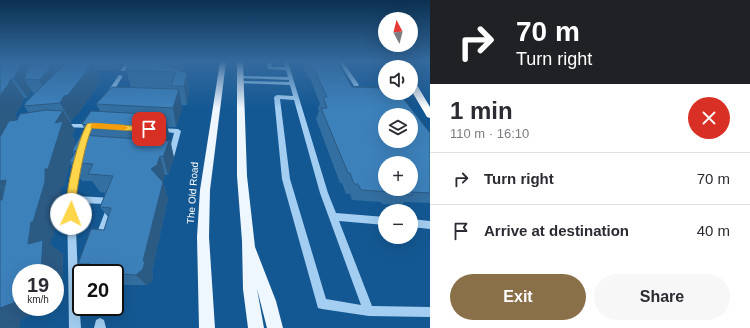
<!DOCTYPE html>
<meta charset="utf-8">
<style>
body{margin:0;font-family:Helvetica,sans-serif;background:#f7f7f7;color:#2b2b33;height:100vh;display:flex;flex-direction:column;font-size:15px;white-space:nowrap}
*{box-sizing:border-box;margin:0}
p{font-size:13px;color:#7c7c81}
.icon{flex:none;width:22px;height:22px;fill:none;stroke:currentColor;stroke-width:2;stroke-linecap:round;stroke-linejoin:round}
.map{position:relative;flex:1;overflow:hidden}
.drawer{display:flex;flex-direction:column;background:#fff;width:320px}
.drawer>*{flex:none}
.top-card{background:#202124;color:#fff;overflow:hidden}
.needle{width:26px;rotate:353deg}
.fabs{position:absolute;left:378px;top:12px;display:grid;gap:8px}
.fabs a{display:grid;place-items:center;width:40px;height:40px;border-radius:50%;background:#fff;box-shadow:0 4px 16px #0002;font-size:20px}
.speed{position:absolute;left:12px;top:264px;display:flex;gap:8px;font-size:20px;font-weight:700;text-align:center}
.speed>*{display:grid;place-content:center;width:52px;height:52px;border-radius:50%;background:#fff;box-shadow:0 4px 16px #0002;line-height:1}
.speed small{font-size:10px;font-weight:400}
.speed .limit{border:2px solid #111;border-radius:6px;background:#fff;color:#111}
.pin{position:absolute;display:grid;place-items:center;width:34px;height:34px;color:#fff;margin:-17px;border-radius:8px;box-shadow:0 2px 6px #0006}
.me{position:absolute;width:44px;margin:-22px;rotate:2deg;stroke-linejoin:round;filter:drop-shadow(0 0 3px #0008)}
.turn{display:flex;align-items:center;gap:14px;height:84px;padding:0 20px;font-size:18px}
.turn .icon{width:52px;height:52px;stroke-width:2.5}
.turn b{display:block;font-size:28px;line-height:34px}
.round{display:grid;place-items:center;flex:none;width:42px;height:42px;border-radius:21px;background:#f7f7f7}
.head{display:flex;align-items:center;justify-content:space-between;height:68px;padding:0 20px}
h1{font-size:24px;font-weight:800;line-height:30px}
.cta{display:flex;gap:8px;margin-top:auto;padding:8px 20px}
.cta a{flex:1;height:46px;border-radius:24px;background:#8a7049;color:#fff;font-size:16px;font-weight:800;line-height:46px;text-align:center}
.cta a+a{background:#f7f7f7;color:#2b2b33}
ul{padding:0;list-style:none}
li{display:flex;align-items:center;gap:12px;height:52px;padding:0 20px;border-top:1px solid #e1e1e2}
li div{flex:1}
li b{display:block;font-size:15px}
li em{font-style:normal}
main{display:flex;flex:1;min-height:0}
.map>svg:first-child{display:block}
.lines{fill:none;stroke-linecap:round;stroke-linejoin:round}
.minor{fill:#a3cef1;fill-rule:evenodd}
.major{fill:#eef6ff;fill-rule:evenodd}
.highway{fill:#fff;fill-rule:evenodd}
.wall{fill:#346fa1;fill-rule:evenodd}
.shaded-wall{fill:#2b5a83}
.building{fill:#3d81bb;stroke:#2b5a83;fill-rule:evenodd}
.route{fill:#ffd54a;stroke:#a68a30}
.slow{fill:#f59e0b}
.labels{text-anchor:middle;stroke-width:3;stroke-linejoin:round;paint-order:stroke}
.street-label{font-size:10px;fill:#fff;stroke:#145893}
</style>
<main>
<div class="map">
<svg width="430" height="328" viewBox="0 0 430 328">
<rect width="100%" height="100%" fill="#145893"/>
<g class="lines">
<path class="minor" d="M126 62H130L125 71H121V70Z
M267 62H271L272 67H285L284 62H288L328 193 336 213 385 217V225L339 221 372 306 430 307V317L369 316 322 309 318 308 282 179 274 97 277 95 293 96 290 85 240 83 238 82 240 81 289 82V80L240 78 238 77 240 76 288 77 286 70 268 69ZM280 99 294 100 320 193 361 305 326 299 290 179Z
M339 62H343L359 85 358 86H354Z
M119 75 123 76 111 95H107L106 94Z
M64 124H92L95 126 92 128 62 127 61 126Z
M160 128 178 129 181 131 174 157 167 156 164 154 165 152H169L174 133 158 131 157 130Z
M78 160 80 161 81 163 76 196 113 198 116 199 117 201 102 241 99 242 96 241 95 238 108 204 75 203 78 279 81 278V296L79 300 81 328H69L67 199 75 163 76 161Z
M411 219 430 221V229L411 227Z
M90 256 93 258 95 261 90 273H81V275L80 273 87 258Z
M100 318 104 320 106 328H94L96 320Z"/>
<path class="major" d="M220 62H226L210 190 209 237 215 328H199L197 237 200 190Z
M237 62H243L247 176 255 247 276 301 283 328H267L257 289 264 328H248L243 289 242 241 237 176Z"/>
<path class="highway" d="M388 62H397L403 67H394Z
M411 79 414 80 430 107V118L427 117 411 90Z"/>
</g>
<path class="wall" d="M0 62H124L120 69H116L115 70H95L100 82 78 114 75 115 71 122 70 123 75 130 72 135 75 140 73 150 88 136 82 124 100 111 96 104 131 87 126 70 127 67 126 62H187L185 70H180L187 73 189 91 187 105H181L182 108 176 127H167L169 134 167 141 170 139 174 158 168 175H165L163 182 168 199 152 271 153 273 152 281 146 285H115V273L88 271 78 264 104 230 108 217 100 207 106 193 100 192 92 181H82L70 163 64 187H61V199L53 237 51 238V245L63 254 62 302 21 307H49L0 328ZM31 90 34 94 24 106 29 113 17 120H15L17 117 15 115 22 104 24 98H28ZM72 152 74 154 71 160Z
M301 62H337L352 87 430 133V203L404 202 401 205 382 204 381 202 352 200 350 194H346L342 183H340L316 119 319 111 318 108 320 104 310 78H308Z"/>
<path class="shaded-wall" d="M22 62H33L41 75 24 79 31 90 28 98 14 79Z
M53 62H67L62 78Z
M112 62H114L116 69 115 70Z
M118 62H124L120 69Z
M167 62H171L172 70 166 65Z
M184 62H187L185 70Z
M92 64 100 82 78 114 75 115 71 122 60 103 64 96Z
M53 65 63 84 50 99 39 80Z
M187 73 189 91 187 105 184 86Z
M11 79 24 98 22 104 15 115 17 117 0 149V95Z
M179 89 182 108 176 127 173 108Z
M63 111 75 130 72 135 75 140 70 162H69L70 163 64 187H61V199L53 237 51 238V245L63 254 62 302 55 305V273H41L28 244 31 222 45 169 55 123Z
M165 115 169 134 164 150 159 131Z
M170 139 174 158 168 175 163 157Z
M160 156 165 175 163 182 168 199 152 271 153 273 152 281 146 285 136 275 143 261 151 169Z
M6 180 18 199 0 185V181Z
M0 186 11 194 0 222Z
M21 300V307H49L21 319 20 328H0V308Z"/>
<path class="building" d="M0 62H22L14 79H11L8 85 0 95Z
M67 62H90L92 64 68 95 64 96 60 103 24 106 26 102Z
M130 62H167L166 65 187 73 184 86H171L176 72 126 70Z
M309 62H337L352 87 385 88V93H399L430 133V193L411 192 413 195 393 194 391 192 361 190 358 184H354L350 173H348L321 108H327L323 97H327L313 67H311ZM385 115H411V141H385ZM385 163H411V189H385Z
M30 65H53L39 80 24 79Z
M112 87 179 89 173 108 96 104Z
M46 110 63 111 55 123 63 121 48 169H45V182L33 222H31L28 244 43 240 41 273H21V300L0 308V200H2L6 180 0 181V137L9 121 17 120 20 114Z
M91 111 165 115 159 131 86 127 87 125 82 124Z
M81 135 168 141 170 139 163 157 160 156 157 165 151 169 163 182 143 261H145L143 269 136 275 115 274V273H87L90 264H78L91 229 104 230 111 208 100 207 113 176 88 174 93 164 69 162 76 151H72Z"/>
<linearGradient id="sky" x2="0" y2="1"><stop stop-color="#0b3051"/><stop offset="0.57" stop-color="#346a9e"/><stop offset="1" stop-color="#346a9e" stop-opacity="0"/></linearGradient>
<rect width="430" height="108" fill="url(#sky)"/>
<path class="route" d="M90 123 149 127 153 129 149 132 92 128C85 143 78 182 76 199 76 205 78 211 75 217L71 219 68 217C61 202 78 139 87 124Z"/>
<path class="slow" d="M94 123 124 125 128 128 124 130 91 128 90 126Z"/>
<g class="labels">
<g class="street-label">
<text transform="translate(192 193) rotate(-86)" y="4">The Old Road</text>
</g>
</g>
</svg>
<div class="fabs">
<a><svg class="needle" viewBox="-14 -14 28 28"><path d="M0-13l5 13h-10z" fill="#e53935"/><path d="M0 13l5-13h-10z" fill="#7c7c81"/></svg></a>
<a><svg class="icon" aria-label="sound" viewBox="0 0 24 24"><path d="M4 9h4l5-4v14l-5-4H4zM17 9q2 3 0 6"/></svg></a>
<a><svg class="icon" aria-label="layers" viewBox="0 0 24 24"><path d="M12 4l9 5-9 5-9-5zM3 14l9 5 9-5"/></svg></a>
<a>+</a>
<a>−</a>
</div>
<div class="speed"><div>19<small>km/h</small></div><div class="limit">20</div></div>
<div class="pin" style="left:149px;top:129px;background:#d93025"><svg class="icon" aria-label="arrive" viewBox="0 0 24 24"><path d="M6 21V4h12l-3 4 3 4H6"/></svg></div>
<svg class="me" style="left:71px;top:214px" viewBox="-20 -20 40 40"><circle r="19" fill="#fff"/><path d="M0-13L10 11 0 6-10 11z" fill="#ffd54a"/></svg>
</div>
<section class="drawer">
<div class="top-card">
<div class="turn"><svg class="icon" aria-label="right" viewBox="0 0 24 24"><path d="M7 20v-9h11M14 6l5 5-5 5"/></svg><div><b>70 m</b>Turn right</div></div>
</div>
<div class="head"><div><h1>1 min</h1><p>110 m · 16:10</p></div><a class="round" style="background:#d93025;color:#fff"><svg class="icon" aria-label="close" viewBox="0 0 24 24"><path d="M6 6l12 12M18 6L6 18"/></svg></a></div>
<ul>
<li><svg class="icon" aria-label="right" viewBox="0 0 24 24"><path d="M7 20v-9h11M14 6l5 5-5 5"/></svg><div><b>Turn right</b></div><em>70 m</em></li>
<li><svg class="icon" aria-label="arrive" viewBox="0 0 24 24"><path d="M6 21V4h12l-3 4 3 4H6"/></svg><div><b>Arrive at destination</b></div><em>40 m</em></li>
</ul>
<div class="cta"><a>Exit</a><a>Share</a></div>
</section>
</main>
